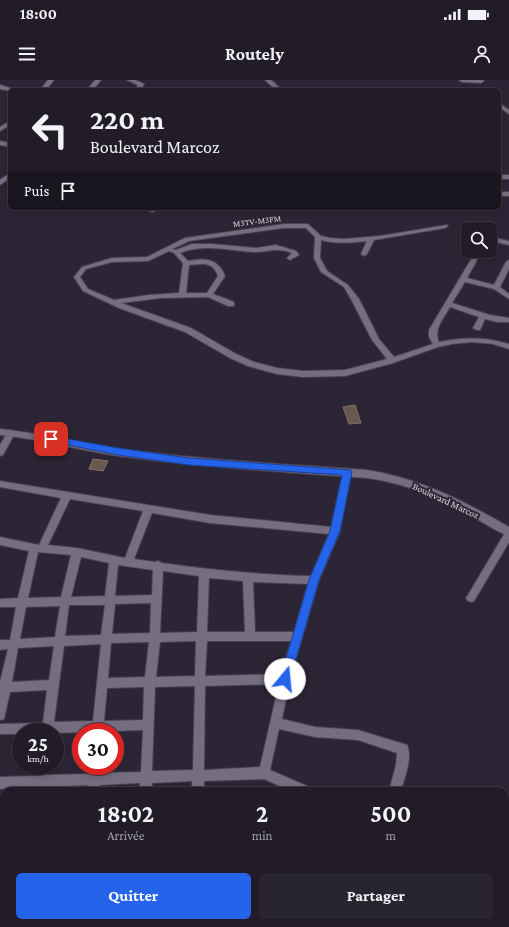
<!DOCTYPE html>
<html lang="fr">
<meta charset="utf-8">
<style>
body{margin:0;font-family:"Crimson Pro",serif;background:#292530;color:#f1f3f6;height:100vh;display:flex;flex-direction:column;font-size:15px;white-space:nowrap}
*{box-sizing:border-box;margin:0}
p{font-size:13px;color:#a2a1a8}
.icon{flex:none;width:22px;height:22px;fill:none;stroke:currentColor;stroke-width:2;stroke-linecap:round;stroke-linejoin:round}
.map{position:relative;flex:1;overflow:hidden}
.panel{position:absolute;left:0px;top:707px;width:509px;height:140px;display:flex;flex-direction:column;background:#211c28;border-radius:12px 12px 0 0;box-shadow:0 2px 6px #0003,0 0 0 1px #3e3a45}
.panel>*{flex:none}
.banner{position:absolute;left:8px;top:8px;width:493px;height:122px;border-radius:6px;box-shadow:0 2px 6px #0003,0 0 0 1px #3e3a45;background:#211c28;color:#f1f3f6;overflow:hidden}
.tools{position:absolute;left:461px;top:142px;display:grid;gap:8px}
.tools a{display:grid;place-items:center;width:36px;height:36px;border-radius:6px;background:#211c28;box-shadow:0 2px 6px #0003,0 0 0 1px #3e3a45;font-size:20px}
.speed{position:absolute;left:12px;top:643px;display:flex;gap:8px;font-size:20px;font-weight:700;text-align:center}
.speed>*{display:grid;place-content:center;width:52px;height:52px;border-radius:50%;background:#211c28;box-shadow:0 2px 6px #0003,0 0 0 1px #3e3a45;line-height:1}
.speed small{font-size:10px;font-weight:400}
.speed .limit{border:6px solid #d22;background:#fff;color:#111}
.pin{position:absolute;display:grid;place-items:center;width:34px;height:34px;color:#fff;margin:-17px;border-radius:8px;box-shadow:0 2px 6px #0006}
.me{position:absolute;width:44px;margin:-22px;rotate:17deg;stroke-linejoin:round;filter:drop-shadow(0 0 3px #0008)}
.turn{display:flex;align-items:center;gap:14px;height:84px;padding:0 16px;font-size:18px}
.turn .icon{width:52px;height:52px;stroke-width:2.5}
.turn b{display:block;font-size:28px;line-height:34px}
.then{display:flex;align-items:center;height:38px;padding:0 16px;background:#0003;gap:8px;font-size:15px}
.eta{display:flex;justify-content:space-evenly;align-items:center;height:68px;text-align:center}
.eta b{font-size:24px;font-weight:700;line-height:28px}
.primary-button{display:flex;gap:8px;margin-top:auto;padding:8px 16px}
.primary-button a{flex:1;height:46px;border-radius:6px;background:#2563eb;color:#fff;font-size:16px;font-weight:700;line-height:46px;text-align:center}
.primary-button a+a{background:#292530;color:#f1f3f6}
.status{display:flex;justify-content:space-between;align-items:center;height:28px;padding:0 20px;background:#211c28;direction:ltr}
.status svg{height:11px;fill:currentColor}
header{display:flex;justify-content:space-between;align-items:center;height:52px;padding:0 16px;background:#211c28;font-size:18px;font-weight:700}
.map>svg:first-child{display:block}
.building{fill:#6a574d;stroke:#847066}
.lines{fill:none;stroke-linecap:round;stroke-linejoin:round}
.minor-casing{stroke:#48434f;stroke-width:2}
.secondary-casing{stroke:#48434f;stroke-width:2}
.minor{fill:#756d80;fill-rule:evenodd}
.secondary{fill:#756d80;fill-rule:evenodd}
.route{fill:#2563eb;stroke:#184099}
.labels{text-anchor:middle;stroke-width:4;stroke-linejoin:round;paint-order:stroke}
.far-street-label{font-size:9px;fill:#dcd8e2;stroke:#2c2535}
.street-label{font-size:10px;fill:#dcd8e2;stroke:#2c2535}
</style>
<div class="status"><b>18:00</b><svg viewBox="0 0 49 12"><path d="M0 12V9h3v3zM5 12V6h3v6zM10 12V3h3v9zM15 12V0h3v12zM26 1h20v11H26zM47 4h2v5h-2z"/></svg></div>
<header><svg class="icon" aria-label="menu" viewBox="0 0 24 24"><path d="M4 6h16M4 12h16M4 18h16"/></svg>Routely<svg class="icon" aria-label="person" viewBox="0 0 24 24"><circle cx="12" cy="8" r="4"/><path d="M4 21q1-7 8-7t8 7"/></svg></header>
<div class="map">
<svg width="509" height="847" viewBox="0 0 509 847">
<rect width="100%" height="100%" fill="#2c2535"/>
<path class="building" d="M355 325 361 343 349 344 343 327Z
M93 379 108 381 103 391 89 389Z"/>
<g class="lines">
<g class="minor-casing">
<path id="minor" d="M48 0H54L46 10H40Z
M95 0H101L93 10H87Z
M127 0H135L144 4 141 10H135L138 5Z
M265 0H271L282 10H276Z
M459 0H483L484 1 481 3 462 2Z
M0 5 14 9 15 10 10 11 0 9Z
M499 23 509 30V34L499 27Z
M10 41V45L0 51V47Z
M0 61 10 63V67L0 65Z
M10 93V98L0 105V100Z
M499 95H509V99H499Z
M499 112H509V116H499Z
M140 128H152L156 130 153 132Z
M284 144H308L321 156 330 158 344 159 380 156 447 145 448 146 445 148 374 160 367 174 364 176 361 174 367 161C352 163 336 164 321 160L320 178 327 191 348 205 359 219 379 259 394 277 433 264 429 257V250L476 171H482L467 198 494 205 506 182 509 180V189L500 207 509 214V219L494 209 465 202 452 223 490 235 509 238V242H497L485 239 480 250H477L473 248 479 237 450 227C444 238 433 249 439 262 463 257 485 257 509 264V269L493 264 472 262 452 264 438 267 393 283 345 296 303 297 277 294 248 286 230 278 185 252 119 228 83 211 74 197 82 187 112 178 147 177 185 158ZM284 148H306L315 157 314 178 321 192 344 207 351 219 372 260 387 279 345 290 303 291 277 288 254 282 236 274 191 248 121 223 161 218 208 217 228 226H234V222L213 214 225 196C218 178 205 178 188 181L180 173C206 163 228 171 255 172 270 172 277 167 292 173L287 178 290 180 299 175 296 171 276 165 256 168 212 164H192L176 170 172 169 189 161ZM169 171 174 173 183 183 179 213 149 215 114 220 88 209 80 197 86 189 112 182 148 181ZM202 184C211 184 215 188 218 196L207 213H186L189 185Z
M490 157 509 161V165L490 161Z
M11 350 15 353 3 375 0 376V365L8 351Z
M347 390 351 393 340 451 319 500 290 599 282 639 315 647 358 650 407 665C413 679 404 698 401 711H389L396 685 397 673 358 660 315 657 279 649 270 690 309 707 311 711H291L264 699 204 701V711H192V701L152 703V711H140V703L100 705V711H88V705L46 707V711H34V708L0 709V697L35 696 36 686H48L47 695 89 694V686H101L100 693 141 692 143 650 55 653 21 652V654H0V644L43 643 47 610 10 612 4 639 0 640V602L8 569 0 570V560H10L16 527H0V519L18 518 29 471 0 465V457L39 465 61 418 0 407V401L210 435 331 447 343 393ZM70 419 143 431 125 478 77 468 48 465ZM152 433 210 443 329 454 311 496C261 495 212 490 162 483L158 481 155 482 134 479ZM38 472 71 475 61 517 28 518ZM81 477 109 483 105 516 71 517ZM118 485 153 490 152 515 115 516ZM163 491 199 496 197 552 160 553ZM209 498 243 501 245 552H207ZM253 502 308 504 294 552H255ZM151 523 150 553 112 554 115 524ZM69 525H105L101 555 65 556ZM60 526 55 557 20 559 26 527ZM196 561 195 596 156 597 160 562ZM207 561H291L281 594 205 596ZM149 562 145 597 108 598 111 563ZM101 564 93 641 54 642 64 566ZM54 566 49 600 12 602 18 568ZM279 604 260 687 204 690 205 606ZM195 606 193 690 152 691 155 607ZM144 607 143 640 104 641 107 608Z
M509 450V462L474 521 471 522 468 521 466 518 468 515 506 451Z
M0 753H4V765H0Z
M505 782 509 783V796L505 795Z
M0 815H4V827H0Z
M20 843H32L31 847H19Z
M72 843H84L83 847H71Z
M132 843H144V847H132Z
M188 843H200L199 847H187Z"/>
</g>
<g class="secondary-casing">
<path id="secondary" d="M0 349C40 353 79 363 120 369 202 380 284 384 367 390 419 398 464 421 509 447V456C495 451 481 441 468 434 436 416 404 403 367 398 284 392 202 387 119 376 79 370 40 359 0 355Z"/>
</g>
<use href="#minor" class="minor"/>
<use href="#secondary" class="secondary"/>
</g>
<path class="route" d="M51 356 118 368 189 378 351 390 352 392 340 451 319 500 289 603 285 604 281 603 280 599 309 500 330 451 342 395 189 385 118 375 48 361 46 359Z"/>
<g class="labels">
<g class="far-street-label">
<text transform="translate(257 141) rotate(-7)" y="3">M3TV-M3FM</text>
</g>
<g class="street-label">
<text transform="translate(446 420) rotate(25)" y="4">Boulevard Marcoz</text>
</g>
</g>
</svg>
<div class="tools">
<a><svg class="icon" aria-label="search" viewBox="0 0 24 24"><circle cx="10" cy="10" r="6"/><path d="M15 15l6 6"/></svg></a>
</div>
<div class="speed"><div>25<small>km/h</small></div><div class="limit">30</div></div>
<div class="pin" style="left:51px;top:359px;background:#d93025"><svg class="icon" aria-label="arrive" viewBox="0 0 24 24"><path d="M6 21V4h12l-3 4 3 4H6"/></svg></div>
<svg class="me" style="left:285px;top:599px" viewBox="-20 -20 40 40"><circle r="19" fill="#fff"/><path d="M0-13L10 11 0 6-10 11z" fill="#2563eb"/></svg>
<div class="banner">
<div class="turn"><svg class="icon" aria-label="left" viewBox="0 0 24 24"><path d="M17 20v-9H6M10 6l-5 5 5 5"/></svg><div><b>220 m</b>Boulevard Marcoz</div></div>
<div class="then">Puis<svg class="icon" aria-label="arrive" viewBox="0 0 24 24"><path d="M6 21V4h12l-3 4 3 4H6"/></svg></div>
</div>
<section class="panel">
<div class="eta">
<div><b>18:02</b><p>Arrivée</p></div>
<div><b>2</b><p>min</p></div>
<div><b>500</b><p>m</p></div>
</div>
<div class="primary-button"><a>Quitter</a><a>Partager</a></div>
</section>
</div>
